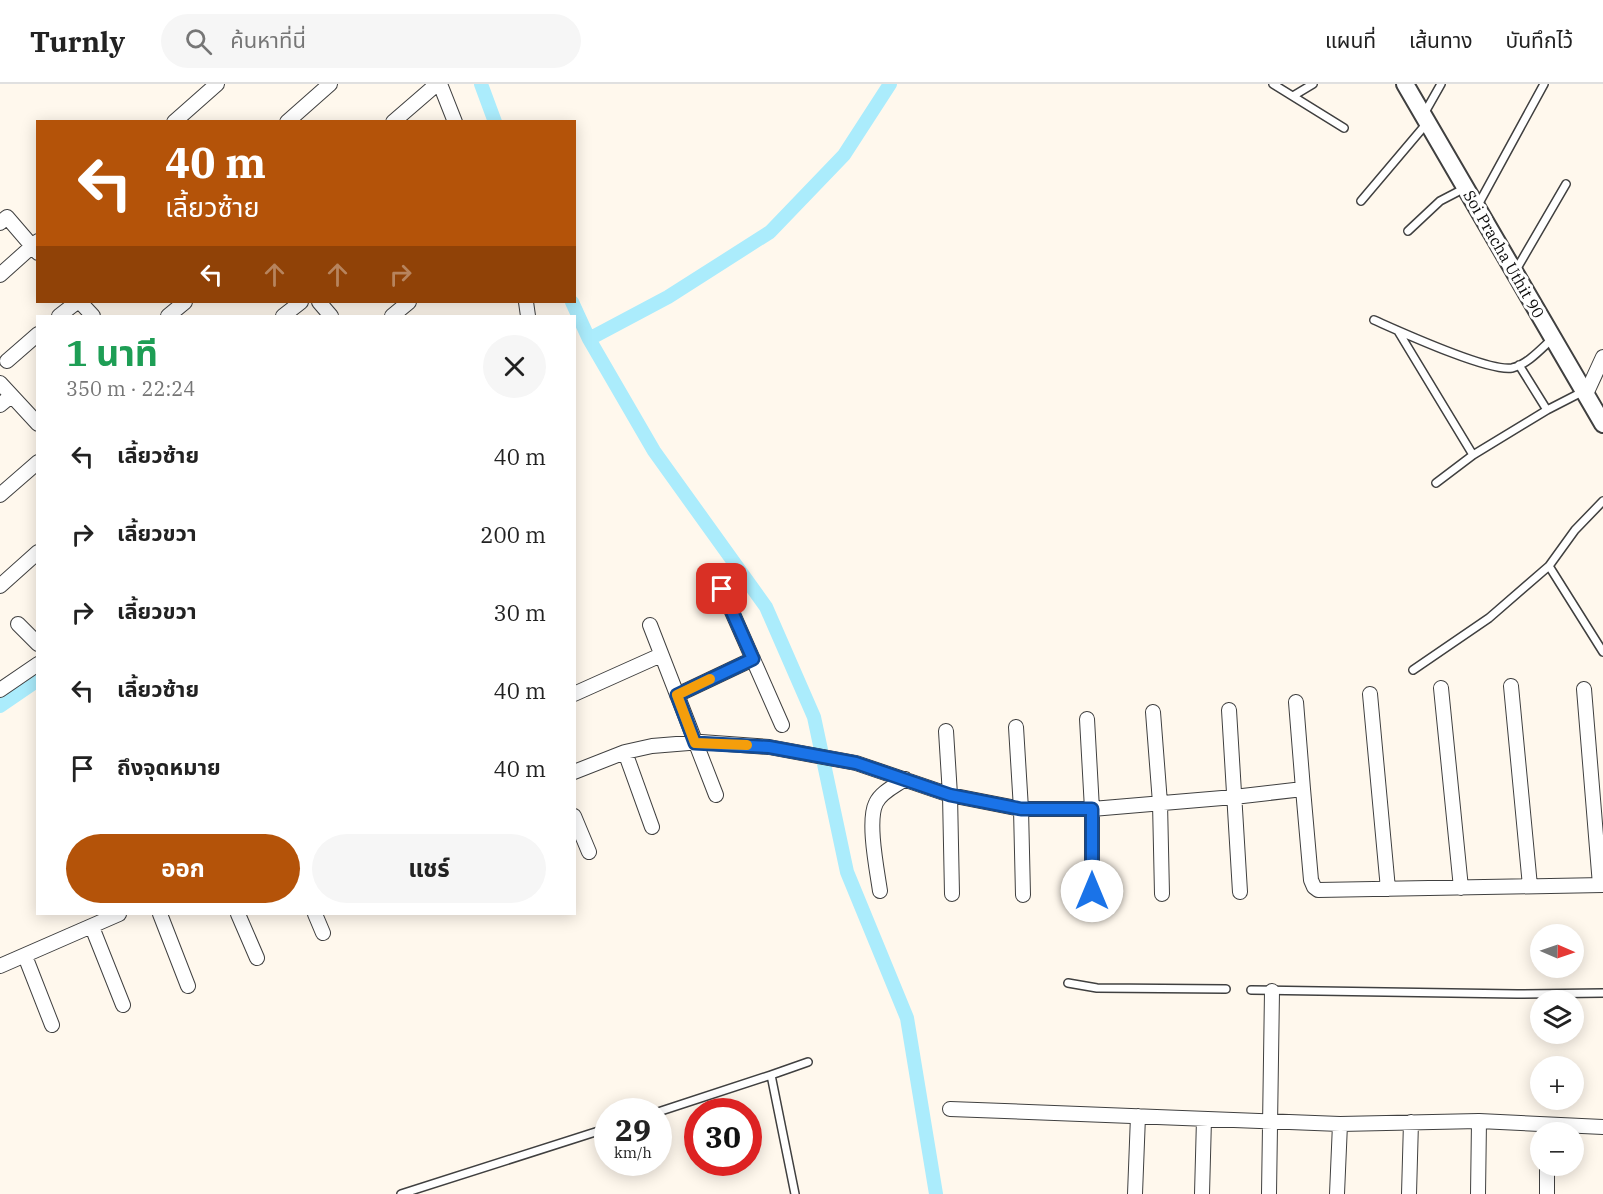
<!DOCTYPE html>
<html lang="th">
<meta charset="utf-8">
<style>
body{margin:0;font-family:"IBM Plex Serif","Noto Sans Thai",serif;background:#f6f6f6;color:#222;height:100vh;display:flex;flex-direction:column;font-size:22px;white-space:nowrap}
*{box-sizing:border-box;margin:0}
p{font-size:20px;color:#767676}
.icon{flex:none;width:33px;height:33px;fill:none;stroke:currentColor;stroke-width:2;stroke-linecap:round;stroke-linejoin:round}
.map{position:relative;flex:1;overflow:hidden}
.side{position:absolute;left:36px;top:231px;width:540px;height:600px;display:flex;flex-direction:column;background:#fff;border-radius:0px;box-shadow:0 3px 15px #0003}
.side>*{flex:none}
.top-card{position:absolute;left:36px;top:36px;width:540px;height:183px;border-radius:0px;box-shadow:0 3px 15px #0003;background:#b45309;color:#fff;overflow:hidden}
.needle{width:39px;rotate:92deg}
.tools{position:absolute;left:1530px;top:840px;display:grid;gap:12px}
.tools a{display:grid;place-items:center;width:54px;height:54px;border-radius:50%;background:#fff;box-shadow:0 3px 15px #0003;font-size:30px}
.speed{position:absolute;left:594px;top:1014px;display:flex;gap:12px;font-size:30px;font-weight:700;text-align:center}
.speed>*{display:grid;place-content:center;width:78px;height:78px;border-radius:50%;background:#fff;box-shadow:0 3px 15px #0003;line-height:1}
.speed small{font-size:15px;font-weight:400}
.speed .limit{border:9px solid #d22;background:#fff;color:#111}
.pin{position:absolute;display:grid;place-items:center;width:51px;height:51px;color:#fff;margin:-26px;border-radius:12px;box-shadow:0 3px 9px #0006}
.me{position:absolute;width:66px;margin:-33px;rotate:0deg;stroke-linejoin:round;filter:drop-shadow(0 0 4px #0008)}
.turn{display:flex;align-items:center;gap:21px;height:126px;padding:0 30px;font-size:27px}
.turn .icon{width:78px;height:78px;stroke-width:2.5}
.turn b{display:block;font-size:42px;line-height:51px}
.lanes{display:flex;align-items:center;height:57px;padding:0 30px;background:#0003;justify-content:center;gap:30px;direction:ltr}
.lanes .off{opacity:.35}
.round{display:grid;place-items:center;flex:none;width:63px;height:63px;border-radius:32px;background:#f6f6f6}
.summary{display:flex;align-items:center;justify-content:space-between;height:102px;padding:0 30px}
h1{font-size:36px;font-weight:700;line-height:45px;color:#1e9e55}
.cta{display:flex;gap:12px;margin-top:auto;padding:12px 30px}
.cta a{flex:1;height:69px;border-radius:36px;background:#b45309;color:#fff;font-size:24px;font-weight:700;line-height:69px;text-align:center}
.cta a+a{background:#f6f6f6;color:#222}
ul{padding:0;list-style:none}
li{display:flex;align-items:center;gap:18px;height:78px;padding:0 30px}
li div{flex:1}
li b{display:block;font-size:22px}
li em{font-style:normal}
header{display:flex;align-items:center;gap:36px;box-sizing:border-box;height:84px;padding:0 30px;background:#fff;border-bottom:2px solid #e0e0e0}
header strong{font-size:28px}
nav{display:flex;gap:33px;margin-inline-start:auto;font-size:21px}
.search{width:420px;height:54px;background:#f6f6f6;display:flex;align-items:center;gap:15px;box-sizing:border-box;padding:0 21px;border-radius:33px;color:#767676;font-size:22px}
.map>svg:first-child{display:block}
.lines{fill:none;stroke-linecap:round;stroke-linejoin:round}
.canal{stroke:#abecfc;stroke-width:14}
.service-casing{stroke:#404040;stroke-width:10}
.minor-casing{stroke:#404040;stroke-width:16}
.tertiary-casing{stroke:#404040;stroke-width:20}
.service{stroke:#fff;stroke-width:7}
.minor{stroke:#fff;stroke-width:14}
.tertiary{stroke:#fff;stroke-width:16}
.route-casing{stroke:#114b97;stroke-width:15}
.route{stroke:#1a73e8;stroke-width:10}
.slow{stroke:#f59e0b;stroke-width:10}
.labels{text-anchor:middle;stroke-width:6;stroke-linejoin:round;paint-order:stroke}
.street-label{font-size:16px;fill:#0d0d0d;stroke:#fff}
</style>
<header>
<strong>Turnly</strong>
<div class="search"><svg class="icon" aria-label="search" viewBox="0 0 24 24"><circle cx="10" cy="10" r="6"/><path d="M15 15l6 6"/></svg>ค้นหาที่นี่</div>
<nav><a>แผนที่</a><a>เส้นทาง</a><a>บันทึกไว้</a></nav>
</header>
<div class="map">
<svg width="1603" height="1110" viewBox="0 0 1603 1110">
<rect width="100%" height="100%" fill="#fff8ed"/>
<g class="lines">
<path class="canal" d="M481 0 495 38
M572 218 589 255 654 367 766 523 814 633 847 788 907 934 936 1110
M589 255 668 213 770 148 844 71 890 0
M0 622 38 596"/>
<g class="service-casing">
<path id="service" d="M1273 0 1344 44
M1293 12 1313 0
M1424 30 1441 0
M1361 117 1427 39
M1478 121 1544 0
M1408 147 1440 117 1465 104
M1516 186 1566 100
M1374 236C1399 247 1488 288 1512 284 1527 281 1542 264 1553 254
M1398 247 1473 371 1436 399
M1519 281 1547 326 1584 307
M1473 371 1547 326
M1549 482 1603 568
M1413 586 1489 534 1549 482 1575 446 1603 417
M1068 899 1097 904 1226 905
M1251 906 1517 910 1603 909
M771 991 808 978
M658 1028 771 991 795 1110
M401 1110 608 1044"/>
</g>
<g class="minor-casing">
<path id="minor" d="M440 0 455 38
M174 38 217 0
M287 38 330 0
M393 38 437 0
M0 139 7 133 38 169
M0 191 38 157
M80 218 93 232
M319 218 331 232
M526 218 528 232
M59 232 77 218
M168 232 185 218
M283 232 301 218
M392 232 409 218
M7 277 38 250
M0 299 38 340
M1586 310 1603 273
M0 321 11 312
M0 411 38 378
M0 502 38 468
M722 505 782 641
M18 540 38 560
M650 541 716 711
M1511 602 1530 802
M1441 604 1461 804
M1584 605 1600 801
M0 606 38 580
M574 610 661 571
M1370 610 1388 805
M677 611 753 575
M1296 618 1303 705
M1229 626 1240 808
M1153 628 1160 719 1162 810
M1087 635 1092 725V807
M1016 643 1021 725 1023 811
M946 647 950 711 952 810
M625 668 652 743
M574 688 625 668 652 662 701 658 769 663 856 679 950 711 1021 725H1092L1234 713 1303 705 1311 796 1314 803 1318 806 1603 801
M574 732 589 768
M880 807C877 786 867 737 876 719 881 708 895 702 905 695
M160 830 188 902
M238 830 257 874
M315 830 323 849
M92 843 123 921
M25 872 52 941
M0 882 119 830
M950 1025 1340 1040 1479 1037 1603 1043
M1135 1110 1138 1032
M1202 1110 1204 1035
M1269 1110 1272 907
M1337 1110 1340 1040
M1409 1110 1411 1038
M1478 1110 1479 1037
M1547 1110V1082"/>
</g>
<g class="tertiary-casing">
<path id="tertiary" d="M1405 0 1603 340"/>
</g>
<use href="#service" class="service"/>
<use href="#minor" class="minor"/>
<use href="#tertiary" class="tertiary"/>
</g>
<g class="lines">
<g class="route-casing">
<path id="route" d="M722 505 753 575 677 611 695 659 769 663 856 679 950 711 1021 725H1092V807"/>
</g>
<use href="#route" class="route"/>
<path class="slow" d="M710 595 677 611 695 659 747 661"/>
</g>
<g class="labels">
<g class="street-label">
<text transform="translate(1504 170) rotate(60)" y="6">Soi Pracha Uthit 90</text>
</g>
</g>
</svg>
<div class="tools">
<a><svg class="needle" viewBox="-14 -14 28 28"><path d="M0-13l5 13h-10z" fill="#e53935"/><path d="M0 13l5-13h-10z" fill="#767676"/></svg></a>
<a><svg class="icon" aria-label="layers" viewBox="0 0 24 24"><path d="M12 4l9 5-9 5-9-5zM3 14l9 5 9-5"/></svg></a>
<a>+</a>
<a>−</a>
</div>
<div class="speed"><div>29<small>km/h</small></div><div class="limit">30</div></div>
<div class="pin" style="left:722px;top:505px;background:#d93025"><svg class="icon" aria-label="arrive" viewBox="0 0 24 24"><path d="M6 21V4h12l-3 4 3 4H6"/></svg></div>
<svg class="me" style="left:1092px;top:807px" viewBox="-20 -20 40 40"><circle r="19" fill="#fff"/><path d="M0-13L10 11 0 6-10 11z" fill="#1a73e8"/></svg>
<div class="top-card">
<div class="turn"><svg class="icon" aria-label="left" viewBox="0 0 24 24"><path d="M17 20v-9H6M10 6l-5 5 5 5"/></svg><div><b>40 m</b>เลี้ยวซ้าย</div></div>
<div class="lanes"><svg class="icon" aria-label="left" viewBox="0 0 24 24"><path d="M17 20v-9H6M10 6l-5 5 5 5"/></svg><svg class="icon off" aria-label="ahead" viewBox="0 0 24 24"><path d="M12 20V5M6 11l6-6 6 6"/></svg><svg class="icon off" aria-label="ahead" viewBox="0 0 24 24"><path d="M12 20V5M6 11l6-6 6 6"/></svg><svg class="icon off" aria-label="right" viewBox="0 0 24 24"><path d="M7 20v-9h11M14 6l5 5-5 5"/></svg></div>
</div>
<section class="side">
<div class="summary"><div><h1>1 นาที</h1><p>350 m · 22:24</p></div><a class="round"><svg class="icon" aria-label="close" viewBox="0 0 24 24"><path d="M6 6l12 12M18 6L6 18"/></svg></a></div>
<ul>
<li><svg class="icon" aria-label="left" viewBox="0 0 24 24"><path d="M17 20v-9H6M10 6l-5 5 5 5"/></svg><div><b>เลี้ยวซ้าย</b></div><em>40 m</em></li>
<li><svg class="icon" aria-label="right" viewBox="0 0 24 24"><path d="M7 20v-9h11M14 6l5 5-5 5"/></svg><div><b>เลี้ยวขวา</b></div><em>200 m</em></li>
<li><svg class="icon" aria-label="right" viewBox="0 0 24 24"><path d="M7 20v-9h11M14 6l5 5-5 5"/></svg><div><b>เลี้ยวขวา</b></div><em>30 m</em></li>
<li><svg class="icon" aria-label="left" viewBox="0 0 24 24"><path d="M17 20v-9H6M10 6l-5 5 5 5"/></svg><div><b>เลี้ยวซ้าย</b></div><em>40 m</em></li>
<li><svg class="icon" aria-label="arrive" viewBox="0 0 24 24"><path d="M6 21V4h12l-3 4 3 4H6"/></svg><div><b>ถึงจุดหมาย</b></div><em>40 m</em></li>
</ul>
<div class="cta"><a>ออก</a><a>แชร์</a></div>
</section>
</div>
